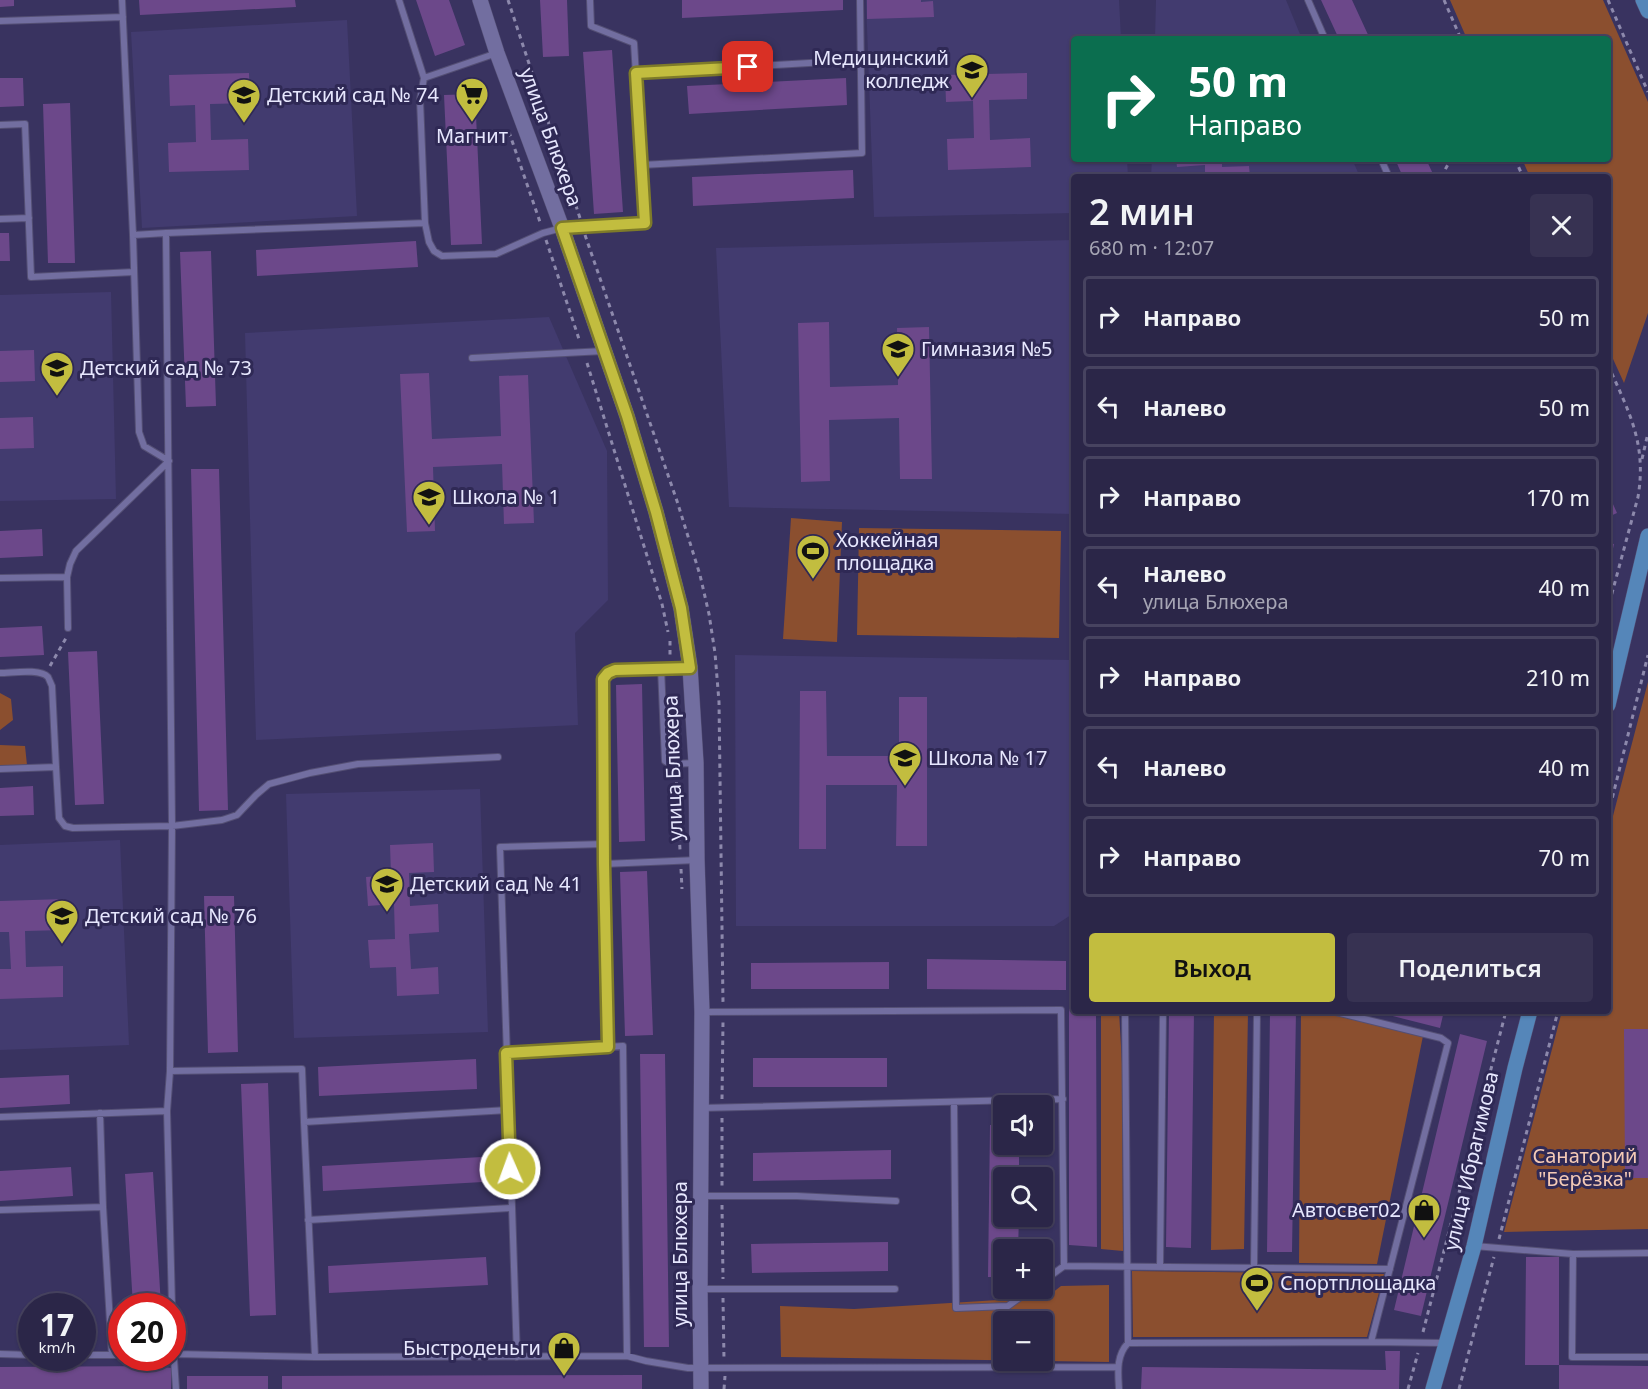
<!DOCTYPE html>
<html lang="ru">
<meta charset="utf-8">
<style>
body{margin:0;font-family:"Noto Sans",sans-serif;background:#373252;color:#f1f3f6;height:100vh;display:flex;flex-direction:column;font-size:22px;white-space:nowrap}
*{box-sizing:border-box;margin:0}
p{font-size:20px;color:#a6a5b4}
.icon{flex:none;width:33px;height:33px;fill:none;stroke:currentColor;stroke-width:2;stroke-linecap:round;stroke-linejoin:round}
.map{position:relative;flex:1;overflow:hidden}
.sheet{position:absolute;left:1071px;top:174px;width:540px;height:840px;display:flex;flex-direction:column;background:#2b2648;border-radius:6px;box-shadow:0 2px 4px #0004,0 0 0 2px #474360}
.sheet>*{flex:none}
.guide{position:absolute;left:1071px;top:36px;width:540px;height:126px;border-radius:6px;box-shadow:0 2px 4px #0004,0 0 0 2px #474360;background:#0b6e4f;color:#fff;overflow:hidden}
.buttons{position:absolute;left:993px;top:1095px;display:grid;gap:12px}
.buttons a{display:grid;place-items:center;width:60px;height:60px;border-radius:6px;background:#2b2648;box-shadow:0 2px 4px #0004,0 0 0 2px #474360;font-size:30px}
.speed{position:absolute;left:18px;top:1293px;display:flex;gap:12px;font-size:30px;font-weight:700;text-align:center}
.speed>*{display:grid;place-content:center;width:78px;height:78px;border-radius:50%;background:#2b2648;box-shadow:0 2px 4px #0004,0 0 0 2px #474360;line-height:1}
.speed small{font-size:15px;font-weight:400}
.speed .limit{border:9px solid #d22;background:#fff;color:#111}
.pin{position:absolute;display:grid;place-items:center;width:51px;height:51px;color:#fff;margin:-26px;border-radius:12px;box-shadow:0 3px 9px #0006}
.me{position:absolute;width:66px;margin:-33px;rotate:358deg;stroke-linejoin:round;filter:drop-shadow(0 0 4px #0008)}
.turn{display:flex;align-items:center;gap:21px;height:126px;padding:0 18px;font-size:27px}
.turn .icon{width:78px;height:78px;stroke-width:2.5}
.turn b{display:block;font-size:42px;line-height:51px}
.round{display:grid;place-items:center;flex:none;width:63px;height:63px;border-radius:6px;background:#373252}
.overview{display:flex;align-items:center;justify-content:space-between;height:102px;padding:0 18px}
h1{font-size:36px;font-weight:600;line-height:45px}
.cta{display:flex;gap:12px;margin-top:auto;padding:12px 18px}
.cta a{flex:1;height:69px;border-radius:6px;background:#c2bd3f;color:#111;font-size:24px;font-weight:600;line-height:69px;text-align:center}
.cta a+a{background:#373252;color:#f1f3f6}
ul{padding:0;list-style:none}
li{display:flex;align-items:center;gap:18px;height:81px;margin:0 12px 9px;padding:0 6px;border:3px solid #474360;border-radius:6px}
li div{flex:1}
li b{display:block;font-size:22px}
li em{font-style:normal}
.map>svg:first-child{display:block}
.built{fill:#423b6f}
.green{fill:#8b4f2f;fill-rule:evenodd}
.building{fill:#6c488a}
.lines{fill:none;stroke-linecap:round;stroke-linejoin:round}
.service-casing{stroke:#544f74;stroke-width:8}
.tertiary-casing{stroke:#544f74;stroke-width:16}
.secondary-casing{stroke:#544f74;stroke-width:16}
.path{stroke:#8d89ac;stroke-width:3;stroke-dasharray:4.5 4.5;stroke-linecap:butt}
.service{stroke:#726ea0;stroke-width:6}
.tertiary{stroke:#726ea0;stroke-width:15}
.secondary{stroke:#5586b9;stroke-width:15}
.route-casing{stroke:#7e7b29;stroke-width:15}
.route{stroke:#c2bd3f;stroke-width:10}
.labels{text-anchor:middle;stroke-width:6;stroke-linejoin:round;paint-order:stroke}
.poi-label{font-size:20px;fill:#e7e7fe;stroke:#2f2955;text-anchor:start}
.street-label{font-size:20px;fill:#e7e7fe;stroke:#2f2955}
.park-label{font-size:20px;fill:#f4cab6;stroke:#2f2955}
</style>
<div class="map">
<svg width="1648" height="1389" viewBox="0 0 1648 1389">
<rect width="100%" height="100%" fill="#393360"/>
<path class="built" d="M866 0H1119L1121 39H1074V159H1127L1128 177H1074V213L874 217Z
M1156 0H1286L1302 39H1155Z
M347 20 357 216 142 228 131 32Z
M1152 159H1352L1360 177H1151Z
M1074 240V514L729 507 716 248Z
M111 292 116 499 0 501V295Z
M549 317 607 451 608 600 575 633 578 725 256 740 245 333Z
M735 655 1074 660V913L1054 926H736Z
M480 789 488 1032 294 1038 286 794Z
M120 840 129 1045 0 1050V845Z"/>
<path class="green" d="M1450 0H1603L1648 102V313L1624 383 1608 348V177H1530L1522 159H1608V39H1467Z
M791 518 842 522 837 642 783 639Z
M859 528 1061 531 1059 638 857 635Z
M1648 682V1229L1504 1232 1562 1011H1608V835Z
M0 693 11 699 13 720 0 730Z
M0 745 25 746 27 765 14 767H0Z
M1101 1011H1119L1122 1063 1123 1251 1101 1249Z
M1214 1011H1248L1244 1249 1211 1250Z
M1301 1011H1336L1423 1036 1377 1264 1299 1263Z
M1132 1271 1384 1274 1367 1337H1133Z
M1109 1285V1362L781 1357 780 1306 854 1309 1047 1297 1061 1286ZM1004 1322H1042V1360H1004Z"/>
<path class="building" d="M0 0H14V6L0 7Z
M139 0H295L296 7 140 15Z
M416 0H449L465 45 435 56Z
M540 0H567L569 56 543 57Z
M682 0H843V10L682 18Z
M867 0H921V2L933 1 934 17 867 19Z
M1321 0H1352L1370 39H1339Z
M612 50 623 212 594 214 583 52Z
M249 73 250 103 210 104 211 140 248 139 249 170 169 172 168 143 196 142 195 105 170 106 169 75Z
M1027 73V99L989 100 990 140 1030 138 1031 167 948 170 947 139 974 138 973 101 946 102 945 75Z
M0 78H23L24 106 0 107Z
M846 78 847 105 689 114 687 86Z
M475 94 482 244 451 245 444 95Z
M70 103 75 263H48L43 104Z
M1176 159H1222V167L1249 166 1250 177H1205V165L1177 167Z
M1395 159H1426L1433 174 1427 177H1403Z
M853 170 854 198 693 206 692 177Z
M0 233H9L10 261H0Z
M416 241 418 267 257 276 256 250Z
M211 251 216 406 186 407 180 252Z
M829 322 830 387 898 385 897 328 929 327 932 479H900L899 418 829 420 830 481 801 482 798 323Z
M34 350 35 381 0 382V351Z
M429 373 432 439 501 436 499 376 528 375 534 523 504 524 502 464 433 467 435 531 407 532 400 374Z
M33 417 34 448 0 449V418Z
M191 469H219L228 810 199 811Z
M1608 493 1617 513 1608 517Z
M42 529 43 556 0 558V531Z
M1608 543 1614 544 1609 567H1608Z
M42 626 44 655 0 657V628Z
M97 651 104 804 75 805 68 652Z
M642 684 645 841 619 842 616 685Z
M800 691H826L827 756H899V697H927V846H896L897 785H826V849H799Z
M33 786 34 815 0 816V788Z
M433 843 434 872 409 873 410 906 438 904 439 932 409 934 411 969 438 967 439 994 397 996 396 967 370 968 368 940 395 939 394 904 368 906 366 877 391 875 390 845Z
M647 871 653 1035 625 1036 620 872Z
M204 896H234L238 1052 208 1053Z
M64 899 65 930 25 931 26 967 63 966V997L0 999V969H11L9 932H0V901Z
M927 959 1066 961V990L927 989Z
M889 962V989H751V963Z
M1069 985H1074V1011H1096L1097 1247 1069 1245Z
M1169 1011H1194L1191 1248 1166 1247Z
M1270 1011H1296L1292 1252H1267Z
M1373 1011H1444L1440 1028Z
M1624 1029H1648V1178H1625Z
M1460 1034 1487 1041 1421 1316 1394 1310Z
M640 1054H665L669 1347H644Z
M753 1058H887V1087H753Z
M476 1059 477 1089 319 1096 318 1067Z
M69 1075 70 1104 0 1108V1078Z
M268 1083 276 1315 250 1316 241 1084Z
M990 1125H1004V1144H1019V1178H1004V1216H1019L1018 1250H1004V1277H988Z
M891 1150V1179L753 1181V1153Z
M482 1157 483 1182 323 1191 322 1166Z
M71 1167 73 1196 0 1201V1171Z
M153 1172 161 1306H133L125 1174Z
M888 1242V1271L752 1273 751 1244Z
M486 1257 488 1285 329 1293 328 1266Z
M1526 1257H1559V1365H1525Z
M1385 1351H1400L1399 1389H1141L1142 1367 1386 1370Z
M1559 1365 1648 1366V1389H1559Z
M159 1366 171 1368V1389H0V1367Z
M642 1375V1389H282V1376Z
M187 1376H268V1389H187Z"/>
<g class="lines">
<g class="service-casing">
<path id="service" d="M122 0 133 235
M399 0 424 78 420 100 425 223
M1308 0 1325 39
M0 21 123 17
M636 73 861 60
M424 78 497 53
M0 125 25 124 31 277 134 272
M1381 159 1389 177
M642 165 862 153 860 0
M0 219 29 218
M166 233 425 223 429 242 434 251 442 256 496 254 543 233 562 228 645 223 634 43 591 26 590 0
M472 358 604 351
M169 461 144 446 139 432 133 235 166 233 172 826 170 1071 167 1111 172 1306
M67 577 68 628
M0 578 67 577 70 564 76 551 169 461
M661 668 665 761 670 764 696 763
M0 673C12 673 40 668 48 677 49 679 51 684 52 686L56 767
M0 769 56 767 59 818 65 826 73 828 172 826 222 820 237 815 256 795 269 784 310 773 358 764 498 757
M604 844 603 679 608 673 615 670 689 668
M604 864 608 1047
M1125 1011 1128 1343 1371 1342
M703 1012 1061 1010 1064 1266
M1336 1012 1441 1038 1448 1043 1371 1342 1446 1343
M506 1053 623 1046 627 1356
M170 1071 302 1069 304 1122
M954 1102 956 1308 1008 1306 1033 1288
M701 1108 1063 1099
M100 1113 103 1207
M0 1117 167 1111
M701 1196H797L896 1201
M0 1210 103 1207 112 1355
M308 1220 512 1208
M1474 1246 1573 1254 1572 1357H1648
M1573 1254 1648 1253
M1160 1267 1163 1011
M1254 1267 1257 1011
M1042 1282 1064 1266 1390 1269
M701 1289H895
M172 1315 174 1354 315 1357 627 1356 646 1361 688 1368 1118 1367
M0 1354 32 1355
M172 1354 174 1359 176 1389
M82 1355H122
M315 1357 304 1122 508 1110
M517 1357 500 847 604 844V864L697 860
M1119 1389C1118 1372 1116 1356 1128 1343"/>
</g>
<g class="tertiary-casing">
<path id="tertiary" d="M480 0 497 53 562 228 627 416 656 512 681 608 690 667 696 763 697 860 702 1012 700 1289 701 1389"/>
</g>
<g class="secondary-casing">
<path id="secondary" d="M1643 0 1648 11
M1608 705 1648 536
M1433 1389 1474 1246 1515 1068 1530 1011"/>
</g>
<path class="path" d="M508 0 580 218
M1444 0 1461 39
M1608 0 1648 92
M509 132 541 225
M1515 159 1523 177
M1441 177 1451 159
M585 235 677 501 700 575 709 614 715 653 719 702 723 1003
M546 240 580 342
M587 363 662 604 668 632
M1608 365C1629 412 1647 444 1638 497L1608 608
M1642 459 1648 433
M670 641V659
M50 666 66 638
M676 773 680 850
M1608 815 1648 655
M681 869 682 889
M722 1099 723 1022
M722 1118V1186
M722 1205 723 1279
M1499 1239 1558 1011
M723 1298 724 1360
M1423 1332 1506 1011
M724 1389 725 1376
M1408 1389 1418 1353
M1459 1389 1494 1257"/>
<use href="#service" class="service"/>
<use href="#tertiary" class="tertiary"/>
<use href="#secondary" class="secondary"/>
</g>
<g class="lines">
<g class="route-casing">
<path id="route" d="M510 1169 506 1053 608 1047 604 864 603 679 608 673 615 670 690 668 681 608 656 512 627 416 562 228 645 223 636 73 748 67"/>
</g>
<use href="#route" class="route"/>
</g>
<defs>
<g id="university-pin" transform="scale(1.725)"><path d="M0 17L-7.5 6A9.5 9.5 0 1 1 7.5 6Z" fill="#c2bd3f" stroke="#2f2955"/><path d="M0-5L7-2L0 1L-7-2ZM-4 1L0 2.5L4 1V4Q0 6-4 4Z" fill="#111"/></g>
<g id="supermarket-pin" transform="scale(1.725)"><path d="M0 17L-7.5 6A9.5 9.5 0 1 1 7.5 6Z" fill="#c2bd3f" stroke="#2f2955"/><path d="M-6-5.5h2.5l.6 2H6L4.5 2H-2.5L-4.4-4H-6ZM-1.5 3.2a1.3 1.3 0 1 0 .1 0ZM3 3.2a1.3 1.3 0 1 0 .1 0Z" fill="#111"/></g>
<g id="school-pin" transform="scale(1.725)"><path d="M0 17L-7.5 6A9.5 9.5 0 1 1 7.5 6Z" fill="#c2bd3f" stroke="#2f2955"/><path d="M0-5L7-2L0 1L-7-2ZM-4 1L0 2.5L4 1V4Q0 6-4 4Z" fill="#111"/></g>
<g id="stadium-pin" transform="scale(1.725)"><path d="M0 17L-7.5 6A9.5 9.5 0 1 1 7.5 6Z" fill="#c2bd3f" stroke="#2f2955"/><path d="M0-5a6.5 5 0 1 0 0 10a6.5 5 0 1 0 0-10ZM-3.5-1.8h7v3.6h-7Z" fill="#111"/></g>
<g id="shop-pin" transform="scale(1.725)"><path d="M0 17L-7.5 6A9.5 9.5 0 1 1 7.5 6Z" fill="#c2bd3f" stroke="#2f2955"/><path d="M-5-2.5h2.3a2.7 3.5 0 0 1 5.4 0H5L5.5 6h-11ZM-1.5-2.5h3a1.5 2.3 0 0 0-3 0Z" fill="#111"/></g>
</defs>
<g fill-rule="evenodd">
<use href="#university-pin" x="972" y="70"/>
<use href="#supermarket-pin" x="472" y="94"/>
<use href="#school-pin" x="244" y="95"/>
<use href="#school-pin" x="898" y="349"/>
<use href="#school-pin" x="57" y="368"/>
<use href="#school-pin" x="429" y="497"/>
<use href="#stadium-pin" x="813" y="551"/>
<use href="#school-pin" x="905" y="758"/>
<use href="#school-pin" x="387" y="884"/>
<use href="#school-pin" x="62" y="916"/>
<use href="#shop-pin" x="1424" y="1210"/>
<use href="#stadium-pin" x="1257" y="1283"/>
<use href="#shop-pin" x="564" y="1348"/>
</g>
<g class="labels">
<g class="poi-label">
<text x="949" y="65" text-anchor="end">Медицинский<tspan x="949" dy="23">колледж</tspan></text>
<text x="267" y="102">Детский сад № 74</text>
<text x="472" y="143" text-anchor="middle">Магнит</text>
<text x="921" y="356">Гимназия №5</text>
<text x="80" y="375">Детский сад № 73</text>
<text x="452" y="504">Школа № 1</text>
<text x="836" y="547">Хоккейная<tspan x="836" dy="23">площадка</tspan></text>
<text x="928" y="765">Школа № 17</text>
<text x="410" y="891">Детский сад № 41</text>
<text x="85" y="923">Детский сад № 76</text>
<text x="1401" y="1217" text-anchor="end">Автосвет02</text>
<text x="1280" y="1290">Спортплощадка</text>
<text x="541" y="1355" text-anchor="end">Быстроденьги</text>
</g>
<g class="street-label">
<text transform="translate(551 137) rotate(70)" y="7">улица Блюхера</text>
<text transform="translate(673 768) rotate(-92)" y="7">улица Блюхера</text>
<text transform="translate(1471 1161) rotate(-77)" y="7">улица Ибрагимова</text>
<text transform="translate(680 1254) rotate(-90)" y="7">улица Блюхера</text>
</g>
<g class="park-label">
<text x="1585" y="1163">Санаторий<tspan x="1585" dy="23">"Берёзка"</tspan></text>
</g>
</g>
</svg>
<div class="buttons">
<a><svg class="icon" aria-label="sound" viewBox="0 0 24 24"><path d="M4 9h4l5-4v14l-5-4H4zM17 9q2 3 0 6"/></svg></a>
<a><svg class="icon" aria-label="search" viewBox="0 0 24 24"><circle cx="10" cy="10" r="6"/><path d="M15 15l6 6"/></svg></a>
<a>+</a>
<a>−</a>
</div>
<div class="speed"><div>17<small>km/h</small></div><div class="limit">20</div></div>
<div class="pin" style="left:748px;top:67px;background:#d93025"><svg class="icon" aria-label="arrive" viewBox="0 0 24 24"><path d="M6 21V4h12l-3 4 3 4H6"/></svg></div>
<svg class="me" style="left:510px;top:1169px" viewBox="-20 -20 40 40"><circle r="17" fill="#c2bd3f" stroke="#fff" stroke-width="3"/><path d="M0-11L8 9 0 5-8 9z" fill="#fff"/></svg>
<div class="guide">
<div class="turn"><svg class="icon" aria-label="right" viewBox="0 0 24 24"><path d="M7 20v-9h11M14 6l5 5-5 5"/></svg><div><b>50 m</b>Направо</div></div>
</div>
<section class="sheet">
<div class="overview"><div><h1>2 мин</h1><p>680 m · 12:07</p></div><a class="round"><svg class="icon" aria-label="close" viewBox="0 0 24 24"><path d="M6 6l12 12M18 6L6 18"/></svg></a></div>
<ul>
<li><svg class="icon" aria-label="right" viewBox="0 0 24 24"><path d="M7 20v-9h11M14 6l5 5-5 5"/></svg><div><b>Направо</b></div><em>50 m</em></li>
<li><svg class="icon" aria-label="left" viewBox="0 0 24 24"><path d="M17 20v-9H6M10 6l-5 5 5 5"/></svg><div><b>Налево</b></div><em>50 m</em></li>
<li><svg class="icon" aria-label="right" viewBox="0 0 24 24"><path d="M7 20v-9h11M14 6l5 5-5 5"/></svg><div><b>Направо</b></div><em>170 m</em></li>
<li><svg class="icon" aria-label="left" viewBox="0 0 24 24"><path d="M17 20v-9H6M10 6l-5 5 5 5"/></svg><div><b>Налево</b><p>улица Блюхера</p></div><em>40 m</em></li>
<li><svg class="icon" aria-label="right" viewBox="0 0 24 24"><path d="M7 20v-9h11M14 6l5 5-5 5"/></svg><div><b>Направо</b></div><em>210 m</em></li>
<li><svg class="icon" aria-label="left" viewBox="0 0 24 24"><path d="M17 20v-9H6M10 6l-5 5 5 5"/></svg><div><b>Налево</b></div><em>40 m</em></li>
<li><svg class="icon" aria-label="right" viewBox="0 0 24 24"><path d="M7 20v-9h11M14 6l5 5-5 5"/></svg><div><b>Направо</b></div><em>70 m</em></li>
</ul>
<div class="cta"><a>Выход</a><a>Поделиться</a></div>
</section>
</div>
